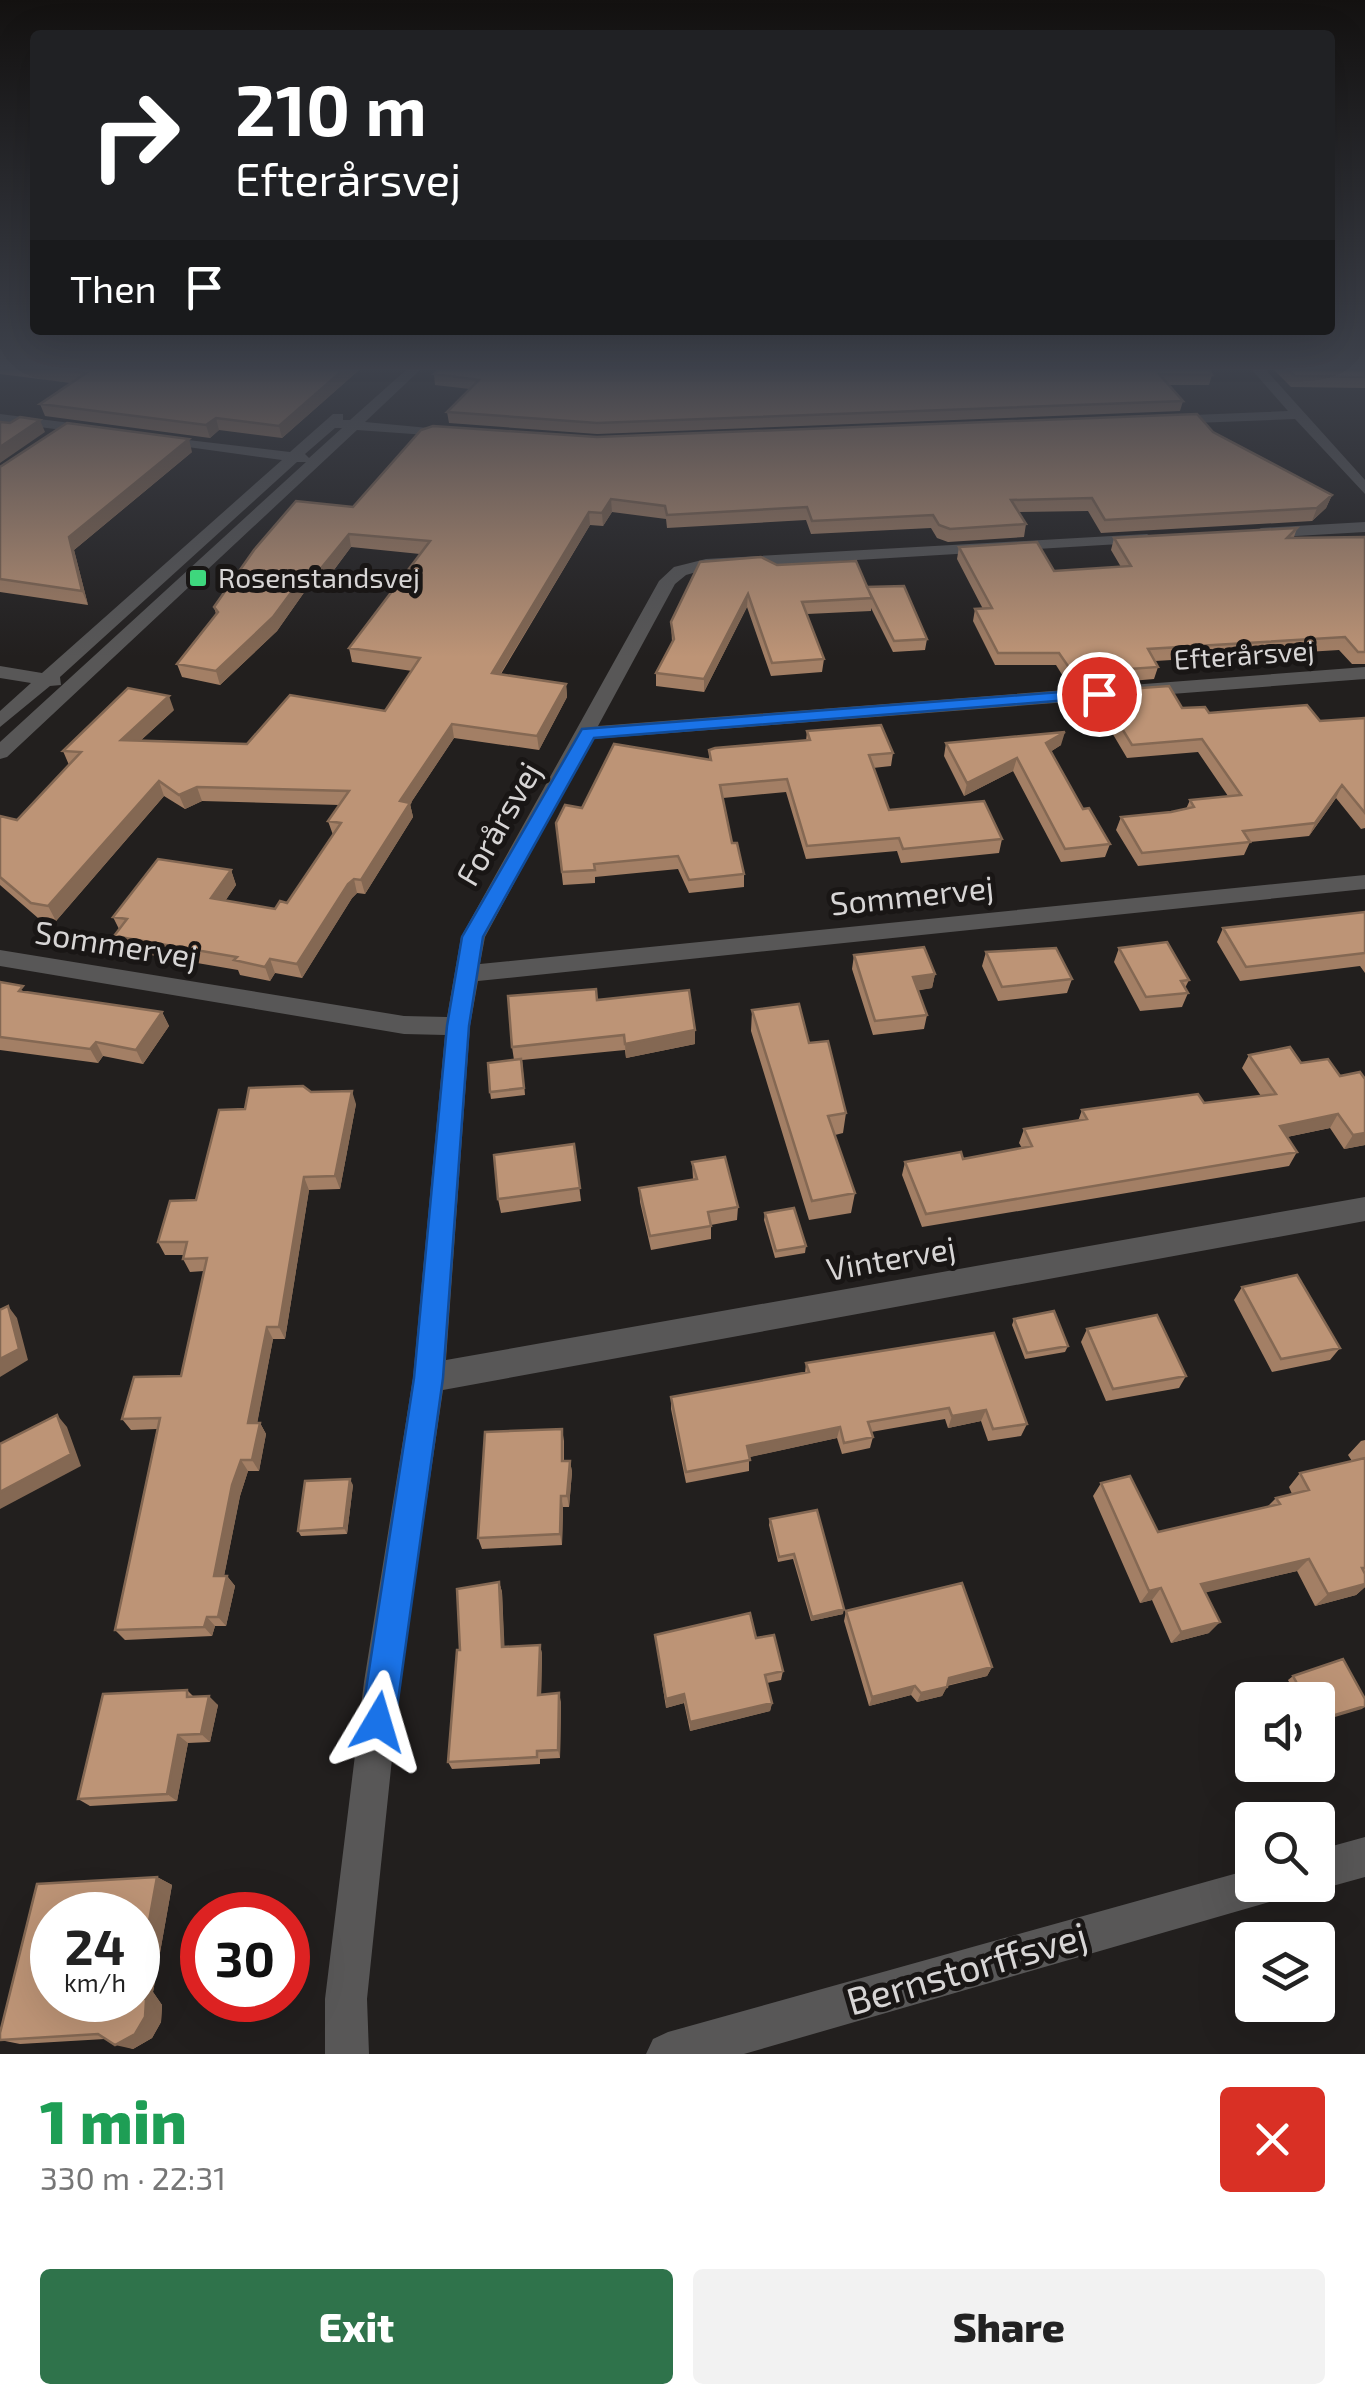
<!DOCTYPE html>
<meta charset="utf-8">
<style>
body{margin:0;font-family:"Exo 2",sans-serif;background:#f2f2f2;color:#222;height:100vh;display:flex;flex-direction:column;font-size:38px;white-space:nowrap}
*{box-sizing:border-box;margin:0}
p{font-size:32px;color:#767676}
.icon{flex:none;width:55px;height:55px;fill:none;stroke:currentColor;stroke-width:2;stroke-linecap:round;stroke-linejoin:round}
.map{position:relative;height:2054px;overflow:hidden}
.panel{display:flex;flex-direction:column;background:#fff;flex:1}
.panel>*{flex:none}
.top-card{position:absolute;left:30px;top:30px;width:1305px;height:305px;border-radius:10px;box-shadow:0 10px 40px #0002;background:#202124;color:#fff;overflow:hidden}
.buttons{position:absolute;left:1235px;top:1682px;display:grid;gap:20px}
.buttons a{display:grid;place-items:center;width:100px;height:100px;border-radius:10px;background:#fff;box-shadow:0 10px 40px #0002;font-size:50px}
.speed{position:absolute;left:30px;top:1892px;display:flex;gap:20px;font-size:50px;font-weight:700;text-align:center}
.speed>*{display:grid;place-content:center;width:130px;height:130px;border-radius:50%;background:#fff;box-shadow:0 10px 40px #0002;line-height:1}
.speed small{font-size:25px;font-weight:400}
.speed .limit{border:15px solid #d22;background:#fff;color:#111}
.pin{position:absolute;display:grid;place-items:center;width:85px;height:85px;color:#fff;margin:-42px;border:5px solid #fff;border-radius:50%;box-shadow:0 2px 10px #0007}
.me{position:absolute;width:110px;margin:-55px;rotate:7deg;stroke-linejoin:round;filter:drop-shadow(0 0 8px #0008)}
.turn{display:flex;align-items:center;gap:35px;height:210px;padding:0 40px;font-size:45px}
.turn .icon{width:130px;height:130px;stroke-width:2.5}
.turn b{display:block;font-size:70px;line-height:85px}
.then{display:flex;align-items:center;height:95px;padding:0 40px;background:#0003;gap:20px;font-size:38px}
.round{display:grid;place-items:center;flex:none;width:105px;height:105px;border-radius:10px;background:#f2f2f2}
.overview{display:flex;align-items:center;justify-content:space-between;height:170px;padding:0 40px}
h1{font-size:60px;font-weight:800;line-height:75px;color:#1e9e55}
.button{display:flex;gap:20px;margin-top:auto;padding:20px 40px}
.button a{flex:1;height:115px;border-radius:10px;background:#2f734b;color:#fff;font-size:40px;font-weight:800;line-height:115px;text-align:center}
.button a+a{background:#f2f2f2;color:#222}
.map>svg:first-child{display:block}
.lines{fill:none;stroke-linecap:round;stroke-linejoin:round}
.minor{fill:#585757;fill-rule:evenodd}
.wall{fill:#a37f65}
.shaded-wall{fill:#846853}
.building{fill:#bd9476;stroke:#846853;stroke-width:2.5}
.route{fill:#1a73e8;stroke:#114b97;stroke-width:2.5}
.poi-dot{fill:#3ed77d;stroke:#191615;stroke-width:4}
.labels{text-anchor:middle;stroke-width:10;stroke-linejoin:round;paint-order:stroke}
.far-poi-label{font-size:28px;fill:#d7d5d5;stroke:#191615;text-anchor:start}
.far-street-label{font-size:28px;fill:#d7d5d5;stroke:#191615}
.street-label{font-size:32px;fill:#d7d5d5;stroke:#191615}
.near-street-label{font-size:38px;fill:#d7d5d5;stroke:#191615}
</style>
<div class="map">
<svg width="1365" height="2054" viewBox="0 0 1365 2054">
<rect width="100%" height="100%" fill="#221f1e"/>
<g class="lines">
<path class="minor" d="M406 370H420L365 422 450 430 455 431V437L357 430 7 757 0 759V742L306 462H297L60 677 61 685 50 686 0 727V711L31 683 0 678V666L42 673 282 460 159 443 154 442V436L290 452 333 414H343V420H350ZM335 428H342L309 458 305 454Z
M1252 370H1266L1365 480V494L1295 419 1169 424 1162 420 1169 416 1288 411Z
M0 414 94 426 101 430 94 434 0 422Z
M1365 522V532L1261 538 1253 533 1261 528Z
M1147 534 1155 539 1153 542 707 569 686 575 675 584 598 726 1365 667V679L592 739 485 937 480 964 1365 875V889L478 981 470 1026 446 1360 1365 1197V1221L443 1390 400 1682 367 1999 369 2054H325V1999L364 1682 413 1378 445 1035 404 1034 0 966V950L404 1016 447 1017 461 937 659 581 674 567 706 559Z
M1365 1837V1877L1318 1890 1306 1885H1318V1850Z
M1252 1869V1885H1286L1280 1899 744 2054H646L653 2039 668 2032Z"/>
</g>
<path class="wall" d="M0 370H359L282 438 219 430 210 438 45 416 40 404 71 383 0 374Z
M1274 370H1365V388L1291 387Z
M434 374 1212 375 1209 385H1169L1183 401 1180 411 597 434 449 423 447 412 470 389 435 385Z
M1213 432 1332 495 1326 508 1312 521 1101 533 1088 511 1019 512 1026 524 1024 537 948 542 937 538 931 528 811 534 806 520 667 528 666 519 612 512 603 526 590 525 501 674 566 684 567 697 539 750 454 738 410 804 413 817 365 894 357 893 352 898 302 978 275 973 270 981 240 975 238 970 121 950 114 936 119 929 113 917 231 870 236 885 225 901 275 909 287 903 333 835 328 821 339 805 202 801 185 809 164 796 56 921 38 918 0 885V816L17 820 69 765 63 751 174 710 141 740 247 744 385 711 412 671 352 662 349 648 420 554 351 547 322 586 310 584 277 631 220 685 182 677 177 664 216 614 214 607 353 507 597 437Z
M192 452 74 550 88 605 0 592V467Z
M1297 528 1294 537H1365V664H1352L1339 650 1155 661 1158 667 1154 679 1084 685 1081 680 1066 681 1056 665H995L973 621 975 609H983L957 559 959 547 1054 571 1121 567 1111 550 1114 538Z
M777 565 868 587 927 639 925 650 893 652 871 608V611L807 614 824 659 822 672 771 676 747 607 704 692 656 686V673L672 642 671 622Z
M1099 691 1209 713 1320 721 1365 718V828L1361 829 1336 798 1309 836 1250 842 1244 855 1138 866 1116 830 1121 817 1171 812 1186 809 1190 800 1228 796 1198 752 1127 758 1095 704Z
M807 731 893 753 891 766 873 768 889 810 1002 839 999 853 901 863 897 851 806 859 786 792 723 798 732 843 744 874V887L689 893 678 869 595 877V883L563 885 556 823 582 808 709 759V750L806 741Z
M946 743 1061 745 1050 752 1083 809 1110 844 1105 857 1061 862 1013 771 964 796 944 756Z
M1365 912V973L1360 966 1240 981 1217 942 1223 928Z
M1119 948 1189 980 1185 988 1188 993 1182 1007 1140 1011 1114 962Z
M986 952 1072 979 1067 993 998 1001 982 966Z
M854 955 935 974 932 988 918 990 927 1015 924 1029 873 1035 852 969Z
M0 982 26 992 162 1012 169 1026 143 1064 103 1056 98 1063 0 1050Z
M597 1000 695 1044 626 1058 625 1050 522 1060 525 1095 491 1099 490 1092 514 1060 512 1047Z
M752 1010 809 1043 846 1113 843 1133 835 1135 855 1193 851 1213 809 1220 751 1031Z
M1290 1047 1365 1145 1344 1149 1330 1128 1287 1137 1297 1152 1289 1166 922 1227 902 1175 905 1162 963 1159 1022 1148 1019 1143 1024 1129 1078 1121 1082 1110 1204 1103 1261 1096 1242 1068 1249 1055Z
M311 1092 356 1104 340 1189 309 1190 285 1339H273L257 1423H260L266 1434 259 1471H248L240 1496 224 1576H227L235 1586 226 1626H215L212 1636 125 1640 115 1630 157 1429 131 1430 122 1419 181 1376 204 1271 190 1272 183 1259 184 1255H165L158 1242 196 1200 245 1109Z
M574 1144 581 1201 501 1213 498 1199Z
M692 1162 738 1207 737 1220 711 1225V1239L651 1250 640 1202 639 1188 693 1179Z
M765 1213 806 1246 805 1253 775 1258 764 1220Z
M1242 1287 1340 1348 1330 1360 1272 1372 1234 1300Z
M1014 1319 1068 1346 1065 1352 1025 1359 1012 1325Z
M1087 1329 1186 1376 1179 1388 1106 1401 1081 1342Z
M994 1333 1027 1424 1021 1436 988 1441 981 1421 948 1428 945 1419 871 1432 873 1437 870 1448 842 1454 837 1438 749 1457V1471L686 1483 671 1409V1397L805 1373 806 1363Z
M562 1429 564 1441V1461H570L572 1472 569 1507H563L562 1545 482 1549 478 1538Z
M1365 1440V1587L1356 1595 1315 1606 1297 1571 1205 1592 1209 1633 1171 1643 1152 1600 1140 1603 1093 1496 1101 1483 1158 1532 1267 1507 1276 1498 1292 1494 1289 1487 1300 1473 1352 1461 1348 1455 1361 1441Z
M353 1485 347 1534 301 1536 298 1531Z
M770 1519 843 1614 811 1621 793 1559 778 1562 769 1525Z
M499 1582 502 1592 504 1647 540 1645 542 1654 541 1694 561 1702 560 1758 540 1759V1764L452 1769 448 1762 460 1650Z
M846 1611 992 1667 987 1676 947 1686 942 1696 917 1702 911 1695 869 1706 844 1621Z
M655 1635 756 1638 783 1671 781 1680 767 1683 772 1703 770 1711 690 1731 684 1703 666 1708Z
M1293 1676 1362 1709 1318 1700H1298L1288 1680Z
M187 1690 194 1697 218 1705 210 1742 188 1743 177 1801 90 1806 78 1799Z
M157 1877 172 1885 153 1992 162 2005 161 2022 152 2038 133 2049 105 2039 20 2044 0 2040Z"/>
<path class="shaded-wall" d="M343 370H359L282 438 279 426Z
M216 418 219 430 210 438 206 425Z
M40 420 45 432 0 463V447Z
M189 439 192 452 74 550 88 605 82 591 69 537Z
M1332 495 1326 508 1312 521 1317 508Z
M611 499 612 512 603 526 602 513Z
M589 512 590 525 493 686 492 673Z
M349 534 351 547 322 586 318 572Z
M307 571 310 584 277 631 220 685 216 671Z
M748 594 747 607 704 692V679Z
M566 684 567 697 539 750 537 736Z
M169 696 174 710 126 754 121 740Z
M452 724 454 738 410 804 413 817 365 894 361 880 400 801Z
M1065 732 1061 745 1042 757 1046 743Z
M1017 758 1013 771 964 796 967 783Z
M159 781 164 796 56 921 48 906Z
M1342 785 1336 798 1309 836 1315 823Z
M197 787 202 801 185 809 179 795Z
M231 870 236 885 217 913 211 898Z
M354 879 357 893 352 898 302 978 297 964 348 884Z
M270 959 275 973 270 981 265 967Z
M935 974 932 988 910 992 913 977Z
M162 1012 169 1026 143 1064 136 1050Z
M695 1030V1044L626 1058 625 1044Z
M96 1042 103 1056 98 1063 90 1049Z
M352 1091 356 1104 340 1189 335 1176Z
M1338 1114 1330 1128 1272 1140 1280 1126Z
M1365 1133V1145L1344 1149 1353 1135Z
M304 1177 309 1190 285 1339 279 1327Z
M8 1306 17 1318 28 1360 0 1377V1359Z
M267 1327 273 1339 255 1435 248 1423Z
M986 1410 981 1421 948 1428 952 1416Z
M57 1415 67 1427 81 1466 0 1509V1492Z
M260 1423 266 1434 259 1471 252 1460Z
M840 1427 837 1438 746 1458 747 1446Z
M241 1460 248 1471 240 1496 222 1586 214 1576 232 1485Z
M570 1461 572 1472 569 1507 567 1496Z
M350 1479 353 1485 347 1534 344 1528Z
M561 1496 563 1507 562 1545 560 1534Z
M1309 1559 1297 1571 1191 1596 1201 1584Z
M227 1576 235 1586 226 1626 218 1617Z
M499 1582 502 1592 505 1656 502 1647Z
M1365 1584V1587L1356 1595 1315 1606 1328 1594Z
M1161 1588 1152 1600 1140 1603 1149 1591Z
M844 1609 843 1614 811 1621 812 1617Z
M207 1617 215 1626 212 1636 204 1627Z
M1220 1622 1209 1633 1171 1643 1181 1632Z
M540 1645 542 1654 541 1703 538 1695Z
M992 1667 987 1676 944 1686 949 1678Z
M915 1686 911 1695 869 1706 872 1697Z
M947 1687 942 1696 917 1702 921 1693Z
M559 1693 561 1702 560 1758 558 1750Z
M684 1694V1703L666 1708V1699Z
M209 1696 218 1705 210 1742 201 1734Z
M772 1703 770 1711 690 1731V1722Z
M1365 1706 1362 1709 1318 1722V1720Z
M178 1735 188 1743 177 1801 167 1794Z
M157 1877 172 1885 153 1992 162 2005 161 2022 152 2038 133 2049 115 2045 138 1988Z"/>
<path class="building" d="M59 370H343L279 426 216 418 206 425 40 404 86 373Z
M439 370H1209L1212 375 1159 374 1183 401 597 423 447 412 479 380 434 374Z
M1288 370H1365V377L1295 376Z
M1197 414 1213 432 1332 495 1317 508 1105 520 1092 498 1011 500 1026 524 950 529 939 525 933 515 812 521 807 507 667 515 665 506 611 499 602 513 589 512 492 673 566 684 537 736 452 724 400 801 410 803 361 880 354 879 348 884 297 964 270 959 265 967 234 960 237 957 114 936 127 919 113 917 158 859 231 870 211 898 275 909 280 901 287 903 341 823 328 821 349 791 197 787 179 795 159 781 48 906 31 903 0 877V816L17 820 81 752 63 751 128 688 169 696 121 740 247 744 290 695 385 711 420 658 349 648 430 541 349 534 318 572 307 571 273 617 216 671 177 664 218 612 214 607 254 550 296 501 353 507 421 430 433 426 597 437Z
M20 417 40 420 0 447V422L10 423Z
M67 423 189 439 69 537 82 591 0 579V467Z
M1297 528 1287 538 1365 537V652H1358L1345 637 1148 649 1158 667 1087 672 1084 668 1070 669 1059 653H998L975 609 992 608 959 547 1037 542 1054 571 1131 566 1114 538Z
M761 557 777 565 856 561 872 598 802 602 824 659 772 663 748 594 704 679 656 673 674 639 671 622 700 562Z
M904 586 927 639 894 641 867 587Z
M1169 686 1182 708 1205 707 1209 713 1307 705 1320 721 1365 718V813L1342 785 1315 823 1243 831 1250 842 1142 853 1121 817 1171 812 1194 807 1190 800 1241 795 1202 739 1132 745 1099 691Z
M881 725 893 753 869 755 889 810 984 801 1002 839 903 849 899 838 807 846 787 779 720 785 732 843H737L744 874 689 880 678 856 594 864 595 870 562 872 556 823 565 805 582 808 614 744 711 760 709 750 715 748 810 740 807 731Z
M1065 732 1046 743 1083 809 1089 808 1110 844 1065 849 1017 758 967 783 946 743Z
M1365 912V953L1246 967 1223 928Z
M1167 942 1189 980 1181 981 1188 993 1146 997 1119 948Z
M924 947 935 974 913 977 927 1015 875 1021 854 955Z
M1056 948 1072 979 1002 987 986 952Z
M0 982 23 986 19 991 162 1012 136 1050 96 1042 90 1049 0 1037Z
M596 989 597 1000 689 990 695 1030 625 1044 624 1035 512 1047 508 996Z
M799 1004 809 1043 828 1041 846 1113 828 1116 855 1193 812 1201 752 1010Z
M1290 1047 1301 1063 1328 1059 1340 1076 1360 1072 1365 1079V1133L1353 1135 1338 1114 1280 1126 1297 1152 926 1214 905 1162 961 1152 963 1159 1032 1146 1024 1129 1087 1119 1082 1110 1198 1094 1204 1103 1276 1094 1249 1055Z
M521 1059 524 1088 490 1092 488 1063Z
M303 1086 311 1092 352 1091 335 1176 304 1177 279 1327H267L248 1423H260L252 1460H241L232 1485 214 1576H227L218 1617H207L204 1627 115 1630 160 1418 122 1419 134 1377 181 1376 207 1258 183 1259 187 1242H158L170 1201 196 1200 219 1110 245 1109 249 1088Z
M574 1144 580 1188 498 1199 494 1155Z
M725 1157 738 1207 708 1212 711 1226 650 1236 639 1188 697 1179 692 1162Z
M794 1208 806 1246 776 1251 765 1213Z
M1297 1275 1340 1348 1281 1359 1242 1287Z
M8 1306 19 1349 0 1359V1310Z
M1054 1311 1068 1346 1027 1353 1014 1319Z
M1157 1315 1186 1376 1113 1389 1087 1329Z
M994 1333 1027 1424 993 1429 986 1410 952 1416 949 1408 868 1422 873 1437 844 1443 840 1427 747 1446 750 1460 686 1472 671 1397 809 1372 806 1363Z
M57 1415 71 1454 0 1492V1444Z
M562 1429V1461H570L567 1496H561L560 1534 478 1538 485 1432Z
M1365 1458V1568H1362L1365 1574V1584L1328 1594 1309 1559 1201 1584 1220 1622 1181 1632 1161 1588 1149 1591 1101 1483 1130 1476 1158 1532 1280 1504 1276 1498 1309 1490 1300 1473Z
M350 1479 344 1528 298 1531 305 1481Z
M817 1510 844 1609 812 1617 794 1554 779 1557 770 1519Z
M499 1582 502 1647 540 1645 538 1695 559 1693 558 1750 537 1751V1757L448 1762 457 1650H460L457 1589Z
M962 1583 992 1667 949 1678 947 1687 921 1693 915 1686 872 1697 846 1611Z
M750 1613 756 1638 774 1635 783 1671 765 1675 772 1703 690 1722 684 1694 666 1699 655 1635Z
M1343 1659 1365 1699V1706L1318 1720V1700H1306L1293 1676Z
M187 1690V1697L209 1696 201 1734 178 1735 167 1794 78 1799 103 1694Z
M157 1877 138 1982V1915H52V2000H138V1988L146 2000 145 2017 135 2034 115 2045 98 2034 0 2040V2033L37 1884Z"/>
<linearGradient id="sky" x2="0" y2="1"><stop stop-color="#131110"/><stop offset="0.56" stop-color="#3e424c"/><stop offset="1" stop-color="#3e424c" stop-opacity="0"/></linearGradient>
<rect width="1365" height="657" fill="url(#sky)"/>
<path class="route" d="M1099 689 1107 694 1105 697 594 738 483 937 469 1026 443 1378 395 1722 390 1734 378 1739 366 1734 361 1722 414 1378 447 1026 462 937 582 729Z"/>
<rect class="poi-dot" x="188" y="568" width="20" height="20" rx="5"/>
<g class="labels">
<g class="far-poi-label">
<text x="218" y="588">Rosenstandsvej</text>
</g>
<g class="far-street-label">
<text transform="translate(1244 655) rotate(-4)" y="10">Efterårsvej</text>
</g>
<g class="street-label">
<text transform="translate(499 824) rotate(-60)" y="11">Forårsvej</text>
<text transform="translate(912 896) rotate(-6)" y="11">Sommervej</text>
<text transform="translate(116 945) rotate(9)" y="11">Sommervej</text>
<text transform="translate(891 1259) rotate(-10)" y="11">Vintervej</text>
</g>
<g class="near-street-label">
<text transform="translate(967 1969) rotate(-16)" y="13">Bernstorffsvej</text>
</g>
</g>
</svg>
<div class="buttons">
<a><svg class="icon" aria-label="sound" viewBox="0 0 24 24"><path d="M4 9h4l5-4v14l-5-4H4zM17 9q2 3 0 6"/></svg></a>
<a><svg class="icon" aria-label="search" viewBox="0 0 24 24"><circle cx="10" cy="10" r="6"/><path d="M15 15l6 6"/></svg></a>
<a><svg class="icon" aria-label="layers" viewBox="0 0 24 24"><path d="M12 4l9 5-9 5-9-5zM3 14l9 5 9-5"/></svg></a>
</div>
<div class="speed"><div>24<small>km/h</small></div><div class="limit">30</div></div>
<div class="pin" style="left:1099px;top:694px;background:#d93025"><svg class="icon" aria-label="arrive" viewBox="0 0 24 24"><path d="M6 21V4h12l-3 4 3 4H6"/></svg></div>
<svg class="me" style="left:378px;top:1722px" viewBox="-20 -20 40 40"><path d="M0-17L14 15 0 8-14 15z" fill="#1a73e8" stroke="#fff" stroke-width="4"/></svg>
<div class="top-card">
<div class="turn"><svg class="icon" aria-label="right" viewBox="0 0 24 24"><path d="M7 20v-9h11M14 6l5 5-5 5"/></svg><div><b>210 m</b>Efterårsvej</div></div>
<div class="then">Then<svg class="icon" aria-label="arrive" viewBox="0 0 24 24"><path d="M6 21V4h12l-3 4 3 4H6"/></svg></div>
</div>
</div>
<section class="panel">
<div class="overview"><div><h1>1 min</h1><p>330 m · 22:31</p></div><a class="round" style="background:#d93025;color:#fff"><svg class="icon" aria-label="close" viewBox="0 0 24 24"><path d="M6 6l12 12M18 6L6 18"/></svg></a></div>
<div class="button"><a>Exit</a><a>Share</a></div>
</section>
